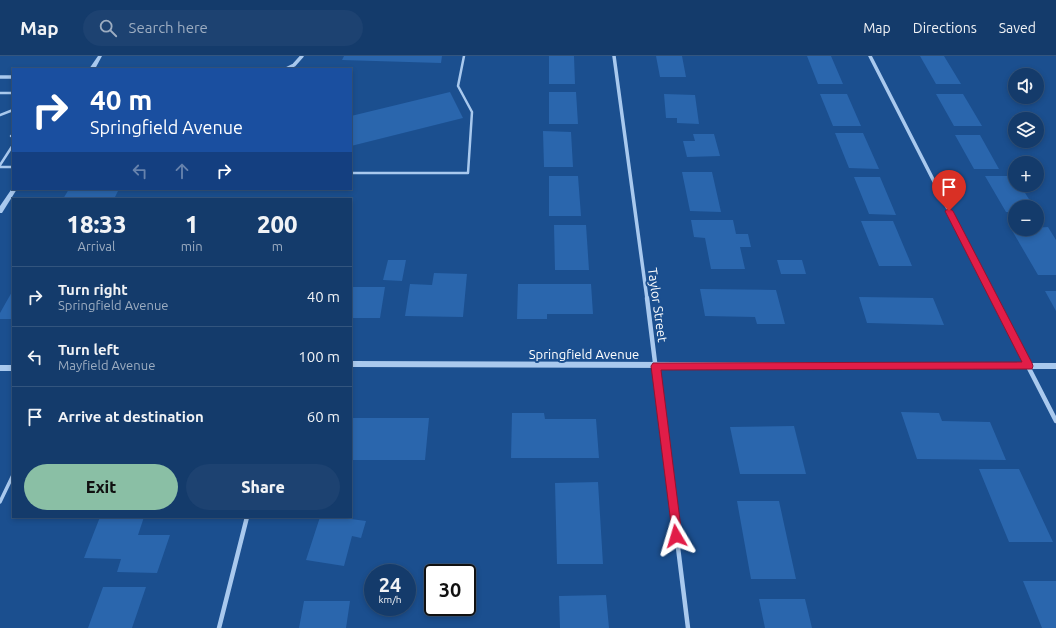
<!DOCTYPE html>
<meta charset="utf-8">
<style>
body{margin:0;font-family:Ubuntu,sans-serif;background:#1d4271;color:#f1f3f6;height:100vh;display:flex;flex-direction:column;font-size:15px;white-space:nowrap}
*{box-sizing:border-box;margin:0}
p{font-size:13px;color:#9dadc1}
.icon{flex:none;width:22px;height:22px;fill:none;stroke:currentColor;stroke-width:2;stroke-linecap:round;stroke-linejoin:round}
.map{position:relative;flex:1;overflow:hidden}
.side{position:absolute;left:12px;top:142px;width:340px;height:320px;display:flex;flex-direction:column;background:#143b6b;border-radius:0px;box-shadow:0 2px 6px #0003,0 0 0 1px #33557e}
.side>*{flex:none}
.banner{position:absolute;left:12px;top:12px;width:340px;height:122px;border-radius:0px;box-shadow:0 2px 6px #0003,0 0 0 1px #33557e;background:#1a4fa0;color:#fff;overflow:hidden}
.buttons{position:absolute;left:1008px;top:12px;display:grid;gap:8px}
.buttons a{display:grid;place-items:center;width:36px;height:36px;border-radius:50%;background:#143b6b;box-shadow:0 2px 6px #0003,0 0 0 1px #33557e;font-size:20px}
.speed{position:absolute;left:364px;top:508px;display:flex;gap:8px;font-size:20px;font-weight:700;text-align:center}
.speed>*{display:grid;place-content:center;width:52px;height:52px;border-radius:50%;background:#143b6b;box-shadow:0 2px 6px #0003,0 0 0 1px #33557e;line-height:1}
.speed small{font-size:10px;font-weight:400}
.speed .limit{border:2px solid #111;border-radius:6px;background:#fff;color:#111}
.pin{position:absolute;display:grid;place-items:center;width:34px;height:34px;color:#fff;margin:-41px -17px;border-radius:50% 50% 50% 0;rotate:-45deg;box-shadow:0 0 4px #0007}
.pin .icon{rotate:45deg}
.me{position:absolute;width:44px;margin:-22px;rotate:353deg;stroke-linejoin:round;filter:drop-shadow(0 0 3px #0008)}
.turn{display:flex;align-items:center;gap:14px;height:84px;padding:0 12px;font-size:18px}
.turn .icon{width:52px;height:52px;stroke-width:2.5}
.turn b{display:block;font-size:28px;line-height:34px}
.lanes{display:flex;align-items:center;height:38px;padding:0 12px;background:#0003;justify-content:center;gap:20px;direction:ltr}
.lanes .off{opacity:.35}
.eta{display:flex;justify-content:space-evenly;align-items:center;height:68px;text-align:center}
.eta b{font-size:24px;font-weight:800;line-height:28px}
.cta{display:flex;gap:8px;margin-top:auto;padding:8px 12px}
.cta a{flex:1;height:46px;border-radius:24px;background:#8abfa5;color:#111;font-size:16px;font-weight:800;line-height:46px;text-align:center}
.cta a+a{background:#1d4271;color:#f1f3f6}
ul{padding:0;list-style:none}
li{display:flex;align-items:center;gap:12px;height:60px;padding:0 12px;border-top:1px solid #33557e}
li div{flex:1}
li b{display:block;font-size:15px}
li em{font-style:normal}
header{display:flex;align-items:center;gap:24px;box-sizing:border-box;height:56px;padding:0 20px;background:#143b6b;border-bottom:1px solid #33557e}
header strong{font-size:19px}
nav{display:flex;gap:22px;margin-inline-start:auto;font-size:14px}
.search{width:280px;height:36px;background:#1d4271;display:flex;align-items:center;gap:10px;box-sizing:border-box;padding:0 14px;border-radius:22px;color:#9dadc1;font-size:15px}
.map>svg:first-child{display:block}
.building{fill:#2a66ad}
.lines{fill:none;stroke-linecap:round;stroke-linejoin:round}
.service-far1{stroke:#a9c9ee;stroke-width:2.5}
.service{stroke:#a9c9ee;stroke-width:3.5}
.minor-far1{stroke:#a9c9ee;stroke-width:3.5}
.minor{stroke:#a9c9ee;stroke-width:4.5}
.tertiary{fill:#a9c9ee;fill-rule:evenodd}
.route{fill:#e11d48;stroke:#92132f}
.labels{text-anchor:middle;stroke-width:4;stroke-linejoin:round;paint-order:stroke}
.street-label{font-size:13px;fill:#fff;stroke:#1b4f8f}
</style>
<header>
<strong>Map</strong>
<div class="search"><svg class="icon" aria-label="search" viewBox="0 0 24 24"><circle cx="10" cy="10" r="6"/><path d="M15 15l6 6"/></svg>Search here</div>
<nav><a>Map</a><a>Directions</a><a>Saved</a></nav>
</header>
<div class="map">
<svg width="1056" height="572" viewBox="0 0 1056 572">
<rect width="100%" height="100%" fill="#1b4f8f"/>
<path class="building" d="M344 0H442L441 7 342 4Z
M549 0H574L575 28H549Z
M656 0H682L686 21H660Z
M807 0H831L843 28H818Z
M920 0H944L961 28H936Z
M450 36 463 62 351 90V60Z
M549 36H576L578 68H549Z
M664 38 695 39 699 68 677 67V62H666Z
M820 38H847L861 70H833Z
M936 38H963L982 70H954Z
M543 75 571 76 573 111H544Z
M835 77H863L879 113 849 112Z
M693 78H714L720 100 687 101 683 85H695Z
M955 79H980L999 113H974Z
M682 116H712L721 156 690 155Z
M549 120H578L581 160H549Z
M985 120H1015V129H1020L1034 151H1015V156H1006Z
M854 121H880L896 159 869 158Z
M69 133H119L114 143H63Z
M691 164H733L736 178H748L751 191H740L745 213H711L705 182 694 181Z
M861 165H893L912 210H879Z
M554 169H586L589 214H555Z
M1010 171H1015V173L1048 171 1056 184V219H1038Z
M388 204H406L402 225 383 224Z
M777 204H802L806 218H781Z
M434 217 467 218 463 261 405 260 410 228 432 229Z
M518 228H591L593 258H547V263H517Z
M351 231H385L380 262H351Z
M700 233 776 234 785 268H757L755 261 705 260Z
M13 234V263H0V257Z
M1045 235H1056V255Z
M859 241 933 242 944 269 867 267Z
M901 356 939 357 942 365 990 366 1006 404 917 403Z
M512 357H544L545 363H596L599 402H511Z
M351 362H429L425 404H351Z
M794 370 806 418H740L730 371Z
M979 413H1019L1053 486H1009Z
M598 426 603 508H557L555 427Z
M737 445H779L796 523H751Z
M100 461H144L138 479H170L157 517 117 516 121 503 84 502Z
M320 461H336L366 465 361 482 352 480 344 510 306 504Z
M1023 525H1056V572H1042Z
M103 531H146L132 572H88Z
M606 539 609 572H560L559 540Z
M759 543H805L812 572H765Z
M304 545H350L346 572H299Z"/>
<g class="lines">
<path class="service-far1" d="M0 37H13
M0 59 13 54
M11 80H13
M0 109 13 89
M0 111H13
M351 117H468L472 56 458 30 464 0"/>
<path class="service" d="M0 446 13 419"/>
<path class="minor-far1" d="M614 0 647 243
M870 0 994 243
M286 13 294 9 302 0
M0 21H13"/>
<path class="minor" d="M647 242 688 572
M993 242 1056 365
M219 572 247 461"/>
<path class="tertiary" d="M98 0H102L95 13H89Z
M13 131V133H17L2 157H0V150Z
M351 305 1056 307V313L351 311Z
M0 309H13V315H0Z"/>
</g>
<path class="route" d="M949 152 953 155 1032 307 1033 310 1032 313 661 314 682 480 680 483 676 485 673 483 651 310 653 307 1022 306 945 155Z"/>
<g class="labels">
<g class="street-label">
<text transform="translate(658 249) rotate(82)" y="5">Taylor Street</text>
<text x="584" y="303">Springfield Avenue</text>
</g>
</g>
</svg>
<div class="buttons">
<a><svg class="icon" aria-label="sound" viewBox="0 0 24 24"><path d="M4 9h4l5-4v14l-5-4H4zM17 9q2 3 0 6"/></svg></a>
<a><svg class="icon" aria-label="layers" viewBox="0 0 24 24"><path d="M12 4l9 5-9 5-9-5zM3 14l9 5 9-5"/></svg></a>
<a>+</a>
<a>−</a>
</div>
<div class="speed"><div>24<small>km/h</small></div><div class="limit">30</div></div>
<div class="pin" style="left:949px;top:155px;background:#d93025"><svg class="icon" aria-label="arrive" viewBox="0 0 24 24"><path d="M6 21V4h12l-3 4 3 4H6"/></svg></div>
<svg class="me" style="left:676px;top:480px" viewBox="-20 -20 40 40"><path d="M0-17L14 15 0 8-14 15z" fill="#e11d48" stroke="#fff" stroke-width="4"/></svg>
<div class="banner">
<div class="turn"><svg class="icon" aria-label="right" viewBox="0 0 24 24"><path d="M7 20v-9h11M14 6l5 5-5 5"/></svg><div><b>40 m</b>Springfield Avenue</div></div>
<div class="lanes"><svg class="icon off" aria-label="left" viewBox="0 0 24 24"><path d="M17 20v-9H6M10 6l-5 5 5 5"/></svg><svg class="icon off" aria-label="ahead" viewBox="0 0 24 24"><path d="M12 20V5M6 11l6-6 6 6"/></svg><svg class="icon" aria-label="right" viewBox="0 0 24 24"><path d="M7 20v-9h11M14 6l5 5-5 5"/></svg></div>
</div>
<section class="side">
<div class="eta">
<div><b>18:33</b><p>Arrival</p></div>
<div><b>1</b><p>min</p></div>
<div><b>200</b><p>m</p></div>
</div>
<ul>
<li><svg class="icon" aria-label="right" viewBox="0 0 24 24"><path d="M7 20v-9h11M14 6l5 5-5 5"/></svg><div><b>Turn right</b><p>Springfield Avenue</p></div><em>40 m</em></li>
<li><svg class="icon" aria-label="left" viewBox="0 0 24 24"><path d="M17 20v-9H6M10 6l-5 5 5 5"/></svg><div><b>Turn left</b><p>Mayfield Avenue</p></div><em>100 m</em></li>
<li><svg class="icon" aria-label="arrive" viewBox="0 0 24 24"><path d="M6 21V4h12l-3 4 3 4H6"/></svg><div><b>Arrive at destination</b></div><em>60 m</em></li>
</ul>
<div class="cta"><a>Exit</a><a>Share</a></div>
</section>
</div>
